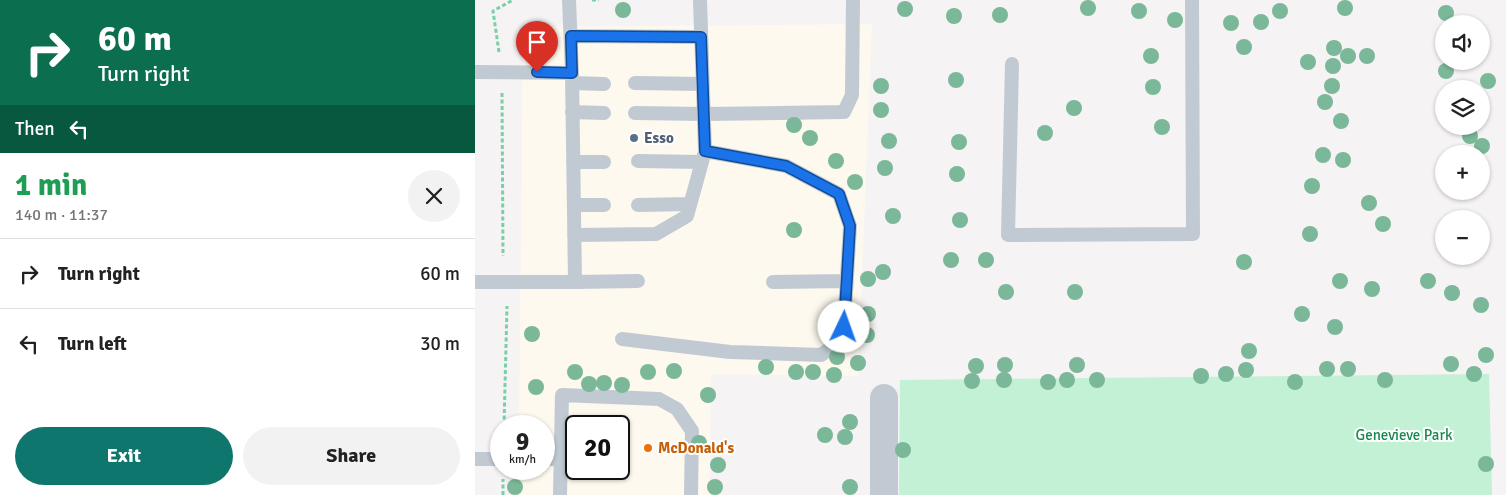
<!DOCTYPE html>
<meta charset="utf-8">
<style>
body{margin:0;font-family:Signika,sans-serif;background:#f2f2f2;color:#222;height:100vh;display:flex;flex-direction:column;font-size:19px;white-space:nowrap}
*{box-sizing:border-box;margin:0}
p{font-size:16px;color:#767676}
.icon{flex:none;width:28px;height:28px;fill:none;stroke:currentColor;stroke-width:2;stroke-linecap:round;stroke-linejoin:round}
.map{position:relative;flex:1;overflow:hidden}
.drawer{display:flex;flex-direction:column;background:#fff;width:475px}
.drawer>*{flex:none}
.banner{background:#0b6e4f;color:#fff;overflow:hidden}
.buttons{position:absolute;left:960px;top:15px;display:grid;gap:10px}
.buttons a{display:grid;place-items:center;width:55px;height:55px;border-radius:50%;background:#fff;box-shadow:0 1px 4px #0004;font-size:25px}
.speed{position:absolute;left:15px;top:415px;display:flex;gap:10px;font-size:25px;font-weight:700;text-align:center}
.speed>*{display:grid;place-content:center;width:65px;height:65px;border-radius:50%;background:#fff;box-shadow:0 1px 4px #0004;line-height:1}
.speed small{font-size:12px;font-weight:400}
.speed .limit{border:2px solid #111;border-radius:8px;background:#fff;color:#111}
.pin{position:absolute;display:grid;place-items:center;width:42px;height:42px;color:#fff;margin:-51px -21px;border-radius:50% 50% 50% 0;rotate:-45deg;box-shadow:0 0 5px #0007}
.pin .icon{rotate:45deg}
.me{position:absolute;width:55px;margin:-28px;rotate:3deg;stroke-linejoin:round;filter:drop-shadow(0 0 4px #0008)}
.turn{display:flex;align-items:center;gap:18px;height:105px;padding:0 15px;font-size:22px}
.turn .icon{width:65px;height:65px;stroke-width:2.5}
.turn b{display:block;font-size:35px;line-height:42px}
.then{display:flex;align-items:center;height:48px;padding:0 15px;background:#0003;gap:10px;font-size:19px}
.round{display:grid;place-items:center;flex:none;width:52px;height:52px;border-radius:26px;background:#f2f2f2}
.head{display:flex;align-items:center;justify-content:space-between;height:85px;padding:0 15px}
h1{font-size:30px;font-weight:700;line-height:38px;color:#1e9e55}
.action{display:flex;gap:10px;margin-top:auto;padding:10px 15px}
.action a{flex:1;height:58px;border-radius:30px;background:#0f766e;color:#fff;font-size:20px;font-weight:700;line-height:58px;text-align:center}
.action a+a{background:#f2f2f2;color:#222}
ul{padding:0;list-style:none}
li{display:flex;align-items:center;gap:15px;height:70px;padding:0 15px;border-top:1px solid #e0e0e0}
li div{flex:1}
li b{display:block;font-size:19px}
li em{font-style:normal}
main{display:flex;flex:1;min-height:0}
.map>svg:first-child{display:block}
.commercial{fill:#fdf9ef;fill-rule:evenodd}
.green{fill:#c3f1d5}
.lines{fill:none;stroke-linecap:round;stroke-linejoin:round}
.path{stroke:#7ad0a6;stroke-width:3;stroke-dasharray:4 2.5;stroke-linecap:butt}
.service{stroke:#c1cad2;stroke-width:14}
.minor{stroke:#c1cad2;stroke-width:28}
.tree{fill:#7bb799}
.route-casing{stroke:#114b97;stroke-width:12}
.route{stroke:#1a73e8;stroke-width:9}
.service-dot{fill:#5c6f8a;stroke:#fff;stroke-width:2}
.food-dot{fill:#e8710a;stroke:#fff;stroke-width:2}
.labels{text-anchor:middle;stroke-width:4;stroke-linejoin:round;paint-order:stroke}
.service-label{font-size:15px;font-weight:bold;fill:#4e5e75;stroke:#fff;text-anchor:start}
.park-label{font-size:15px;fill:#17864f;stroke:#fff}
.food-label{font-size:15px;font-weight:bold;fill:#c56008;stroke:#fff;text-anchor:start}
</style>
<main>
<section class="drawer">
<div class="banner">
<div class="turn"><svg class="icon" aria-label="right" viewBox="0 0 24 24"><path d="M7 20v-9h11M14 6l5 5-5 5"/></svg><div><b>60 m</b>Turn right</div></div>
<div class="then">Then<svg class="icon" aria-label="left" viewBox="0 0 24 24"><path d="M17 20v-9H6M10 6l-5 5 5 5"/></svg></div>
</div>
<div class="head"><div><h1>1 min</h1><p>140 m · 11:37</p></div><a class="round"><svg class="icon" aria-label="close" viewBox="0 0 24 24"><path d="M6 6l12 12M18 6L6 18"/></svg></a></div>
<ul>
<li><svg class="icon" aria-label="right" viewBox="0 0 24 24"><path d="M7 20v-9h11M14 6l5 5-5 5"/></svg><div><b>Turn right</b></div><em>60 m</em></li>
<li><svg class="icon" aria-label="left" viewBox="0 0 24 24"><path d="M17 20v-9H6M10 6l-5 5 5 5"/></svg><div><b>Turn left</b></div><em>30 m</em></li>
</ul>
<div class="action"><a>Exit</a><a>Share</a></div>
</section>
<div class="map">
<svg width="1031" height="495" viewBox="0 0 1031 495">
<rect width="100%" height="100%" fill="#f5f3f3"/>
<path class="commercial" d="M397 24 383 376 236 374 235 495H44V469H69V426H44L48 27ZM101 426H144V469H101Z"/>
<path class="green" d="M1014 374 1017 495H424L425 380Z"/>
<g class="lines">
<path class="path" d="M117 0H124
M24 52 18 11 38 0
M27 93 28 256
M29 426 32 306
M28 495V479"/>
<path class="service" d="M96 36 226 37
M537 64 533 235 718 234 717 0
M0 72 97 73
M97 83 129 84
M160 83 228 84
M97 112 129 113
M160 113 229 114 369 112 377 95 378 0
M163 161 227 162
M98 162H129
M99 205H129
M163 205 215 204
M99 235 181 234 212 216 230 151
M0 282H100L97 73 94 0
M100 282 163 281
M298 282 372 281
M147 339 255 352 346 355 364 342 369 327 375 226 364 194 311 166 230 151 225 0
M0 459H26
M69 459H85
M85 495 87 395 184 399 202 409 217 431 216 495"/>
<path class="minor" d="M409 495V398"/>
</g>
<g class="tree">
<circle cx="613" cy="8" r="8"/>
<circle cx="870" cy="8" r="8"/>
<circle cx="430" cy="9" r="8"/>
<circle cx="148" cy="10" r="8"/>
<circle cx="664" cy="11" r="8"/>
<circle cx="805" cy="11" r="8"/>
<circle cx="971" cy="13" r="8"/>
<circle cx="525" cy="15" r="8"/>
<circle cx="479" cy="16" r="8"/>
<circle cx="700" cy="20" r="8"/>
<circle cx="786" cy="22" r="8"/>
<circle cx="756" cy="23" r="8"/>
<circle cx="769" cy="47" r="8"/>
<circle cx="859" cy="48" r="8"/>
<circle cx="676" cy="56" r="8"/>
<circle cx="873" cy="56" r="8"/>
<circle cx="892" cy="56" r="8"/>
<circle cx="833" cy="62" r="8"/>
<circle cx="858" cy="66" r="8"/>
<circle cx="971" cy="71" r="8"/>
<circle cx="481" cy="80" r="8"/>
<circle cx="1013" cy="81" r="8"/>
<circle cx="406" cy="86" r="8"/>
<circle cx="857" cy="86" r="8"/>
<circle cx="678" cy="87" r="8"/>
<circle cx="850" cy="102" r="8"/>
<circle cx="599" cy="108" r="8"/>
<circle cx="406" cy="110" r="8"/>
<circle cx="866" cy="121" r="8"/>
<circle cx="319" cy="125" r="8"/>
<circle cx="687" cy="127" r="8"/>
<circle cx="570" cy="133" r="8"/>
<circle cx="995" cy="136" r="8"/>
<circle cx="335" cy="138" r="8"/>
<circle cx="414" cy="141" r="8"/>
<circle cx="484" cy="142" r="8"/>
<circle cx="1007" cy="146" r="8"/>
<circle cx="848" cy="155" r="8"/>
<circle cx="868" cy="160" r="8"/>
<circle cx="361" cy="161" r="8"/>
<circle cx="410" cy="168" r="8"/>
<circle cx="482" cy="174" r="8"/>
<circle cx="380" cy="182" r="8"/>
<circle cx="837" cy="186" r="8"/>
<circle cx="894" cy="203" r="8"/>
<circle cx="418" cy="216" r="8"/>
<circle cx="485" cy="220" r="8"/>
<circle cx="908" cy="224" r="8"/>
<circle cx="319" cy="230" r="8"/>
<circle cx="835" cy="234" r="8"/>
<circle cx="476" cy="260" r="8"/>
<circle cx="511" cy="260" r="8"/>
<circle cx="769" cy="262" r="8"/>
<circle cx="408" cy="272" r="8"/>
<circle cx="393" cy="279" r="8"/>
<circle cx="865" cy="281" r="8"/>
<circle cx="953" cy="281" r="8"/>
<circle cx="897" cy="289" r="8"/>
<circle cx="531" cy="292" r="8"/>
<circle cx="600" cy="292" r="8"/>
<circle cx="977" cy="293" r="8"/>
<circle cx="1006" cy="305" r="8"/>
<circle cx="393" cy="314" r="8"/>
<circle cx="827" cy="314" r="8"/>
<circle cx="860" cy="327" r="8"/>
<circle cx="57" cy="334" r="8"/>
<circle cx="392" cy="335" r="8"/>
<circle cx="774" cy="351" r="8"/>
<circle cx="1011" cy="355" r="8"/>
<circle cx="362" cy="357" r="8"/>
<circle cx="383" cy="363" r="8"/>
<circle cx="976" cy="364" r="8"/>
<circle cx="530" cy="365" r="8"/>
<circle cx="602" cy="365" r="8"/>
<circle cx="501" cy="366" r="8"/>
<circle cx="291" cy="367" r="8"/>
<circle cx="852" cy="369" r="8"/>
<circle cx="873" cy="369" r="8"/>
<circle cx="771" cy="370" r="8"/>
<circle cx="199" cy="371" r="8"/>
<circle cx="100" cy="372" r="8"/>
<circle cx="173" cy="372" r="8"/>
<circle cx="321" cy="372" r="8"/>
<circle cx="338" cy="372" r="8"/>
<circle cx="751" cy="374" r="8"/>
<circle cx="999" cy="374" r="8"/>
<circle cx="359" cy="375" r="8"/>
<circle cx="726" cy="376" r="8"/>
<circle cx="529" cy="380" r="8"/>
<circle cx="592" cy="380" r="8"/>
<circle cx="622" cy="380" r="8"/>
<circle cx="910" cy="380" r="8"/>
<circle cx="497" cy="381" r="8"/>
<circle cx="573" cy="382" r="8"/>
<circle cx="820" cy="382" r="8"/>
<circle cx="129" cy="383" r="8"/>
<circle cx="114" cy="384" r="8"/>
<circle cx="147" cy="385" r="8"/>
<circle cx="61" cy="387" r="8"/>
<circle cx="233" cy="395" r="8"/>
<circle cx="375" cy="422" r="8"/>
<circle cx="350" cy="435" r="8"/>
<circle cx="370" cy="437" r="8"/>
<circle cx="224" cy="443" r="8"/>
<circle cx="428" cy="450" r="8"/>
<circle cx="1011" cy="464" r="8"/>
<circle cx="243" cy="465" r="8"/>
<circle cx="40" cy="487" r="8"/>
<circle cx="240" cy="487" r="8"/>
<circle cx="375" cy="487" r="8"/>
</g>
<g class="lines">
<g class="route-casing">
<path id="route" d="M62 72 97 73 96 36 226 37 230 151 311 166 364 194 375 226 369 327"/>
</g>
<use href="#route" class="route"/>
</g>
<circle class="service-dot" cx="159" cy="138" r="5"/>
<circle class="food-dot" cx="173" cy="448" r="5"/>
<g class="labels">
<g class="service-label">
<text x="169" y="143">Esso</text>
</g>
<g class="park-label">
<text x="929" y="440">Genevieve Park</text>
</g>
<g class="food-label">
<text x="183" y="453">McDonald's</text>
</g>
</g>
</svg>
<div class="buttons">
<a><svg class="icon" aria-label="sound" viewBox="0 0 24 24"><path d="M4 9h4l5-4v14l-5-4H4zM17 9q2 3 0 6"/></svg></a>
<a><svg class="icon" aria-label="layers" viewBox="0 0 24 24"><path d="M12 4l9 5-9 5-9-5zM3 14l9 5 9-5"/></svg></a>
<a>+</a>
<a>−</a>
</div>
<div class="speed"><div>9<small>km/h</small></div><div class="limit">20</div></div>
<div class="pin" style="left:62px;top:72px;background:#d93025"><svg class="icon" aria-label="arrive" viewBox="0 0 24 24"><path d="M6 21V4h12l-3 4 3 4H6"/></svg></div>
<svg class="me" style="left:369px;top:327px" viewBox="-20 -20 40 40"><circle r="19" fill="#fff"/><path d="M0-13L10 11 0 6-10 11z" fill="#1a73e8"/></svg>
</div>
</main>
